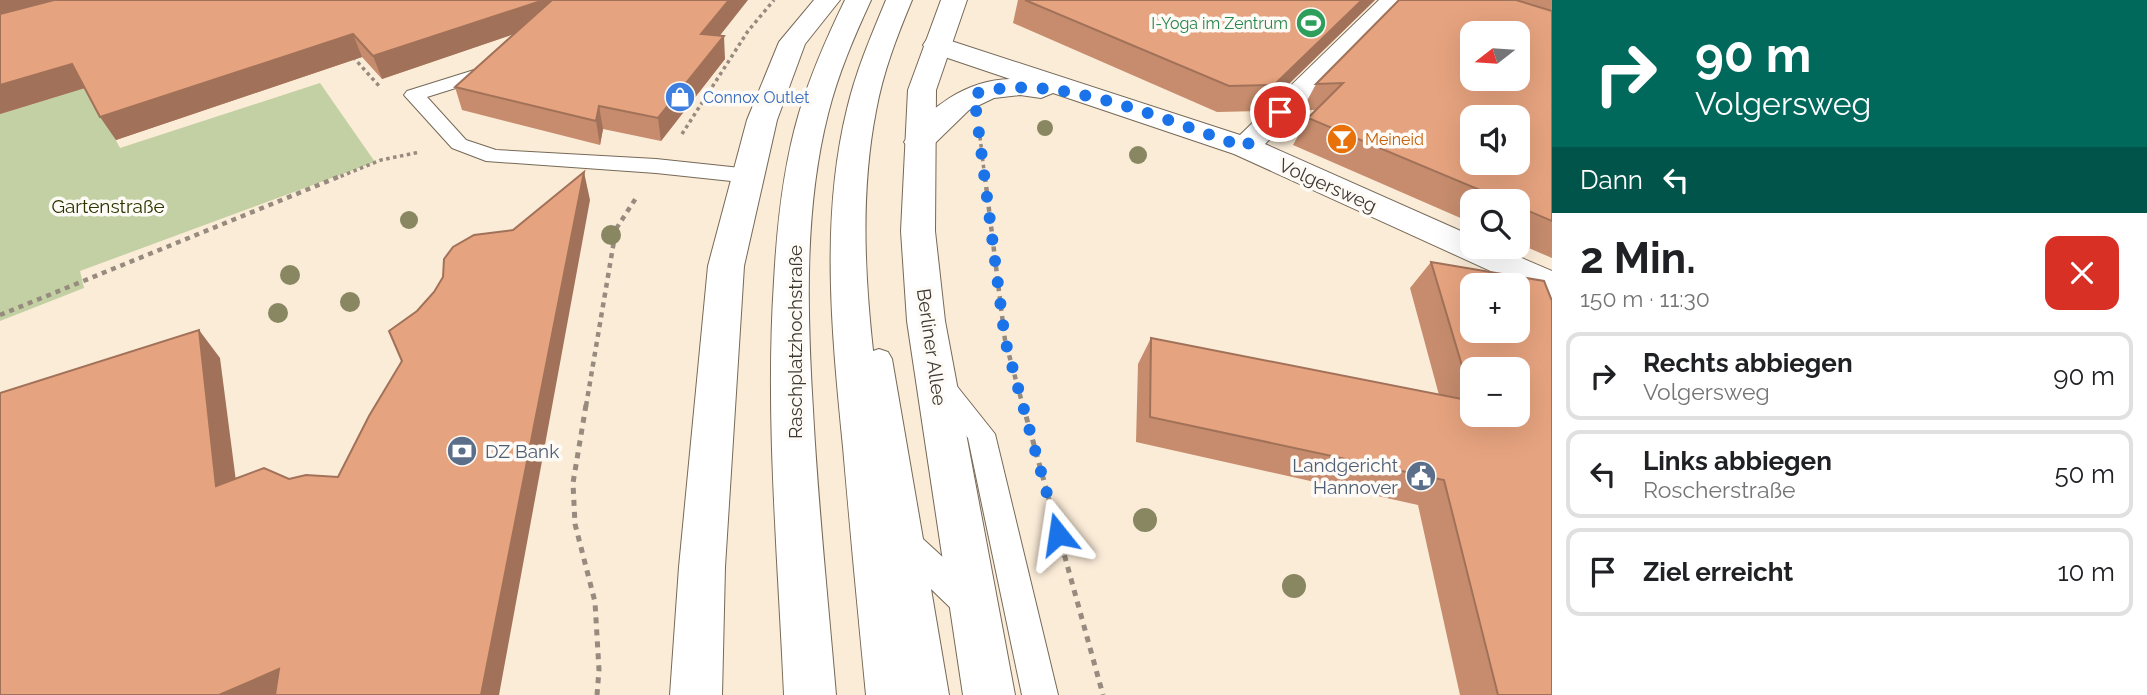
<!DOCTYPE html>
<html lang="de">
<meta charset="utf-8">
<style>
body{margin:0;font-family:Raleway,sans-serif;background:#f2f2f2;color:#202124;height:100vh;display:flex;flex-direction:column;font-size:26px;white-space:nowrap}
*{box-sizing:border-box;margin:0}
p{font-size:23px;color:#757577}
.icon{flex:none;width:38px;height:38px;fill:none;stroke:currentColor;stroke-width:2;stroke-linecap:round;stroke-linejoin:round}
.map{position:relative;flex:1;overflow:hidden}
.side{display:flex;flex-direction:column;background:#fff;width:595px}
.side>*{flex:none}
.guide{background:#00695c;color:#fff;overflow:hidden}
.needle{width:46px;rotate:253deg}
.controls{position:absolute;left:1460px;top:21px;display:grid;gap:14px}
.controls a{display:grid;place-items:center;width:70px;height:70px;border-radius:14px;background:#fff;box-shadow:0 7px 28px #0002;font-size:35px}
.pin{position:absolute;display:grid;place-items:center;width:60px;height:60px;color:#fff;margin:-30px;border:4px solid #fff;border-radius:50%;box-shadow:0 2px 7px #0007}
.me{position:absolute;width:77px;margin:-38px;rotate:345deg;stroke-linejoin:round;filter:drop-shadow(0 0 5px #0008)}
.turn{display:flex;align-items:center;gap:24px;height:147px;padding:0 28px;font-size:32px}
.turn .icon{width:91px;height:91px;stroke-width:2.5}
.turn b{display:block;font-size:49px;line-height:60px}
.then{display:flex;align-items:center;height:66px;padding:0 28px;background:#0003;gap:14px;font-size:26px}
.round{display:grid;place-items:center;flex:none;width:74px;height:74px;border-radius:14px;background:#f2f2f2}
.head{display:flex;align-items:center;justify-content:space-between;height:119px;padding:0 28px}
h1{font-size:42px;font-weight:700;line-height:52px}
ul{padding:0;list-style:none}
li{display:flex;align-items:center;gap:21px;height:88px;margin:0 14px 10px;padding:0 14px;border:4px solid #e0e0e0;border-radius:14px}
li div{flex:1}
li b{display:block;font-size:26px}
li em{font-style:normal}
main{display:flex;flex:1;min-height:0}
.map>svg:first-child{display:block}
.green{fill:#c3d0a3}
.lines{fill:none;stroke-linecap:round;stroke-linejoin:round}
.service-casing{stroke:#766957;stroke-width:2}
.minor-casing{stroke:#766957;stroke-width:2}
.secondary-casing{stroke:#766957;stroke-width:2}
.path-far2{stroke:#968b7e;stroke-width:3.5;stroke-dasharray:3.5 3.5;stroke-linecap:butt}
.path-far1{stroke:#968b7e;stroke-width:4.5;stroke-dasharray:5 5;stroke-linecap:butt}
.path{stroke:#968b7e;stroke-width:5;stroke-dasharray:6 6;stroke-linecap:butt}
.service{fill:#fff;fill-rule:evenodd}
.minor{fill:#fff;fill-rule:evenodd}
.secondary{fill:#fff;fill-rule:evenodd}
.tree{fill:#888761}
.wall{fill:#c68c6d;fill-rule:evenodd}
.shaded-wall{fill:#a17259}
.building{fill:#e6a37f;stroke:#a17259;stroke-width:2;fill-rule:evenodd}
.route{stroke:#1a73e8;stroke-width:12;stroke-dasharray:0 21.6}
.labels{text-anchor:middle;stroke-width:7;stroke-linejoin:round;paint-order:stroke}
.far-leisure-label{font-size:16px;fill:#27864d;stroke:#fefbf7;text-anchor:end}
.far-shop-label{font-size:16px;fill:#366cbe;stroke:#fefbf7;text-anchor:start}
.far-food-label{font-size:16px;fill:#c56008;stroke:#fefbf7;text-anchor:start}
.street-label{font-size:19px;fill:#3e3830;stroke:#fefbf7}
.park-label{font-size:19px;fill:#2a3500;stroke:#fefbf7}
.service-label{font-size:19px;fill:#4e5e75;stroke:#fefbf7;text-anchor:start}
</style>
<main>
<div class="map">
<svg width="1552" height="695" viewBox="0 0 1552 695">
<rect width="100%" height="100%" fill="#fbecd8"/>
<path class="green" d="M160 54 108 125 120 148 320 83 375 162 80 271 84 288 0 321V114L27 105 24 95Z"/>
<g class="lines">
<g class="service-casing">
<path id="service" d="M487 66 494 68 497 72 494 76 427 97 466 140 496 150 656 159 750 169 758 171 761 176 758 181 750 183 656 173 486 161 452 148 404 95 407 91Z
M879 349 888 352 892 359 923 539 984 595 989 606 984 617 972 622 960 617 931 589 949 695H913L866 359 870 352Z
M938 372 948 375 995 434 1058 695H1022L968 438 924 383 928 375Z"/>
</g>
<g class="minor-casing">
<path id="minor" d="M1379 0H1406L1265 144 1472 236V247H1496L1552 271V299L1234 154 1053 93 1041 98 1020 95 994 98 969 110 930 148 919 151 908 148 904 142C928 107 967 80 1010 79L927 51 923 45 927 39 936 37 945 39 1240 135Z"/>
</g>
<g class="secondary-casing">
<path id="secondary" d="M814 0H840L805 44 777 120 744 266 725 567 722 695H670L679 567 708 266 747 120 779 42Z
M845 0H871C854 37 838 74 828 114 804 209 807 312 813 410 818 505 828 600 836 695H784C778 557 765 418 774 281 777 225 783 167 799 113 811 73 827 37 845 0Z
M886 0H912C897 36 883 72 876 111 854 224 871 341 886 453 897 534 907 614 918 695H866C858 612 850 530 843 447 832 336 820 219 847 109 856 71 871 36 886 0Z
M941 0H967L936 90 935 231 945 321 1015 695H963L907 321 901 231 908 90Z"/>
</g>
<path class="path-far2" d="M353 57 380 87
M682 134 748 31 774 0
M980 137 985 179
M334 179 381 160 420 152"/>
<path class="path-far1" d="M985 177 1005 340 1023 406
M0 315 338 177
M586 406 616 229 636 198"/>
<path class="path" d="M586 405 573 483 575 524 595 602 599 670 597 695
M1023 405 1103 695"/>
<use href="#service" class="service"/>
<use href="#minor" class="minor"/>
<use href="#secondary" class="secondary"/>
</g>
<g class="tree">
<circle cx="1045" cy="128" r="8"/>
<circle cx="1138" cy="155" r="9"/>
<circle cx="409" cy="220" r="9"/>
<circle cx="611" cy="235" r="10"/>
<circle cx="290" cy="275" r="10"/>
<circle cx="350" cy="302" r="10"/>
<circle cx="278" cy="313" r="10"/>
<circle cx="1145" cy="520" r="12"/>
<circle cx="1294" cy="586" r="12"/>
</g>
<path class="wall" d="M0 0 719 36 725 59 661 141 603 129 600 145 462 110 455 87 514 34 382 79 362 57 116 140 85 88 0 114Z
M1018 0H1375L1261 111 1217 112 1013 23Z
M1399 0H1552V258L1517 243V201H1472V223L1293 145 1308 118 1316 110H1302L1316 84Z
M1431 262 1544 281 1552 695H1460L1418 505 1136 442 1138 364 1151 338 1439 395 1410 288ZM1472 369 1517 415H1472Z"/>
<path class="shaded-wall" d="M0 0H74L0 20Z
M544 0H557L561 18 382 79 373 56Z
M729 0H748L703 57 701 34Z
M1362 0H1375L1261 111 1274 85Z
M353 34 362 57 116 140 100 117Z
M724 36 725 59 661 141 658 118Z
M72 64 88 87 0 114V85Z
M599 106 603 129 600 145 596 121Z
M584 172 590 200 499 695H481Z
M199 330 220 358 240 512 216 486Z
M279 669 291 695H219Z"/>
<path class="building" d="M54 0H544L373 56 353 34 100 117 72 64 0 85V14Z
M552 0H729L701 34 724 36 658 118 599 106 596 121 455 87Z
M1025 0H1362L1274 85 1229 86Z
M1399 0H1516L1552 11V221L1517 206V201H1506L1308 118 1343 83 1316 84ZM1472 33H1517V79H1472ZM1472 117H1517V163H1472Z
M584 172 481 695H275L279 669 219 695H0V393L199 330 216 486 264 468 289 479 306 475 338 477 369 416 402 361 389 331 417 311 434 292 443 277 444 259 453 247 474 235 513 230Z
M1431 262 1544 281 1552 301V695H1498L1444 480 1150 417 1151 338 1472 401V415H1517V369H1472V399ZM1472 285H1517V331H1472Z"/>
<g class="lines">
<path class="route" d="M1058 534 1005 340 974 94C1054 69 1168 122 1245 147L1280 112"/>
</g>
<defs>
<g id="stadium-disc" transform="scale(1.575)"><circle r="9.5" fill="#2e9e5b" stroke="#fefbf7"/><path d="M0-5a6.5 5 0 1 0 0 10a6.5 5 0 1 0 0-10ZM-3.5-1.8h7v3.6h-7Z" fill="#fff"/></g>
<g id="shop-disc" transform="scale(1.575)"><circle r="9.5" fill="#3f7fe0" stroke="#fefbf7"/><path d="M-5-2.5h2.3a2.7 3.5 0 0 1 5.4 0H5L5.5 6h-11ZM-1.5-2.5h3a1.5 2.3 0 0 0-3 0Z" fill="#fff"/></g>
<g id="bar-disc" transform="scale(1.575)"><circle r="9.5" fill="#e8710a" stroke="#fefbf7"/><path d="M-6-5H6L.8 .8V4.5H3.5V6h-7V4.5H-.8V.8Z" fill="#fff"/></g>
<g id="bank-disc" transform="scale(1.575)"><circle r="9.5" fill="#5c6f8a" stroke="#fefbf7"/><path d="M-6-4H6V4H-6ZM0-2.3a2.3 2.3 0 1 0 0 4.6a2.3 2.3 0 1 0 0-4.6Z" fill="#fff"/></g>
<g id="civic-disc" transform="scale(1.575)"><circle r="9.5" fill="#5c6f8a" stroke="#fefbf7"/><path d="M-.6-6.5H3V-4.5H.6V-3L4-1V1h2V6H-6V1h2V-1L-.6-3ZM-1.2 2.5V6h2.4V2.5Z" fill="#fff"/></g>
</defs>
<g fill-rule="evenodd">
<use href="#stadium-disc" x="1311" y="23"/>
<use href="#shop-disc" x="680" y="97"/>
<use href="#bar-disc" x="1342" y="139"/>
<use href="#bank-disc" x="462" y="451"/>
<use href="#civic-disc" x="1421" y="476"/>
</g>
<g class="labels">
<g class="far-leisure-label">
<text x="1288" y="29">I-Yoga im Zentrum</text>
</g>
<g class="far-shop-label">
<text x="703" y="103">Connox Outlet</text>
</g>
<g class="far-food-label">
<text x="1365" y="145">Meineid</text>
</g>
<g class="street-label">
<text transform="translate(1328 185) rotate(24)" y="7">Volgersweg</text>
<text transform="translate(795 342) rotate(-90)" y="7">Raschplatzhochstraße</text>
<text transform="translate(932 347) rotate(82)" y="7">Berliner Allee</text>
</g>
<g class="park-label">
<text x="108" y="213">Gartenstraße</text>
</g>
<g class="service-label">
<text x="485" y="458">DZ Bank</text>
<text x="1398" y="472" text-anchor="end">Landgericht<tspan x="1398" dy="22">Hannover</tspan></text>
</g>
</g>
</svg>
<div class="controls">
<a><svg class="needle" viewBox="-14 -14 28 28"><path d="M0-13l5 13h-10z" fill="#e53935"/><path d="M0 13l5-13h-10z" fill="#757577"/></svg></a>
<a><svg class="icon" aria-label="sound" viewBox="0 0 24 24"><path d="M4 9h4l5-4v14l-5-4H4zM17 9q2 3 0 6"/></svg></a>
<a><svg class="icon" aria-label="search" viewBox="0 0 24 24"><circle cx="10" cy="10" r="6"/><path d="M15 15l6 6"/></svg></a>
<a>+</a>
<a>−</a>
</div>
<div class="pin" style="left:1280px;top:112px;background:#d93025"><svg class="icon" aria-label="arrive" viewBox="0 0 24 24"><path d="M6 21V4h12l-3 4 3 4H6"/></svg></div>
<svg class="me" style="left:1058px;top:534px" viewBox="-20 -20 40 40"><path d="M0-17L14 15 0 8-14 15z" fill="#1a73e8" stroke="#fff" stroke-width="4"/></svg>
</div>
<section class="side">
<div class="guide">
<div class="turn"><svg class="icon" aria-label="right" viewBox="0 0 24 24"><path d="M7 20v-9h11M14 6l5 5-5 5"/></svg><div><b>90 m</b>Volgersweg</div></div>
<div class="then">Dann<svg class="icon" aria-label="left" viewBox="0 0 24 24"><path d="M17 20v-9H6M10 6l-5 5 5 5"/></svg></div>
</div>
<div class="head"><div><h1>2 Min.</h1><p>150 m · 11:30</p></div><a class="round" style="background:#d93025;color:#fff"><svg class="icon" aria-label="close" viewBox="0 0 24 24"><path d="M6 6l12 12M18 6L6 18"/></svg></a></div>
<ul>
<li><svg class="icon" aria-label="right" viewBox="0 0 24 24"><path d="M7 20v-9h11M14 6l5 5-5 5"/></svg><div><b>Rechts abbiegen</b><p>Volgersweg</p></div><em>90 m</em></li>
<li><svg class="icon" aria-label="left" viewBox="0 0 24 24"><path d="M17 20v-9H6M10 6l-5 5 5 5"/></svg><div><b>Links abbiegen</b><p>Roscherstraße</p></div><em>50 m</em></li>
<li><svg class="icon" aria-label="arrive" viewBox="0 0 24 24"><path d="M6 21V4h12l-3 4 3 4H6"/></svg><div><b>Ziel erreicht</b></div><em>10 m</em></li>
</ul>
</section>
</main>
